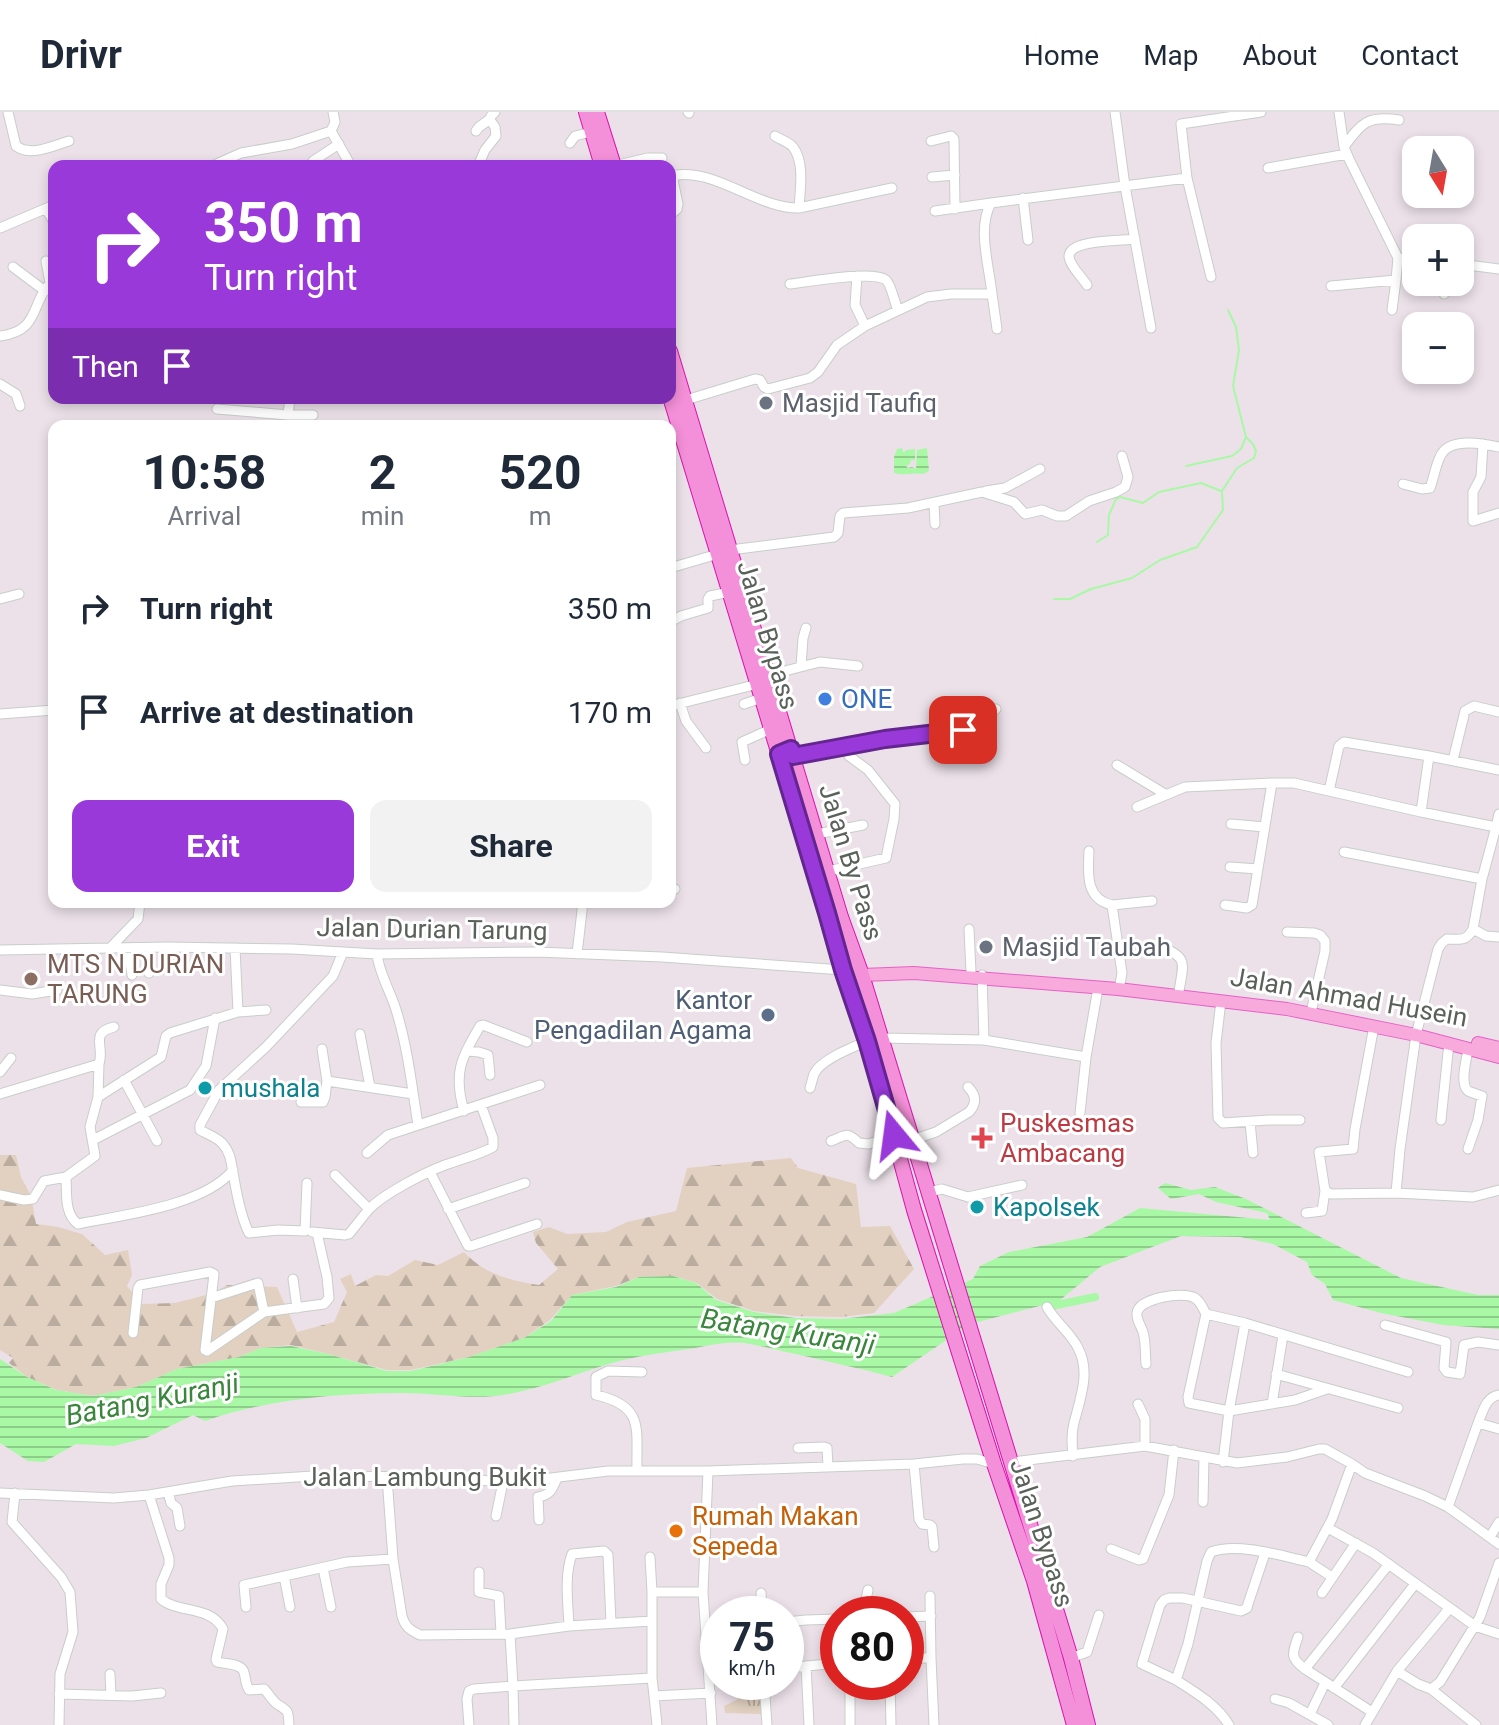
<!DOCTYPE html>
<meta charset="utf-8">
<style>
body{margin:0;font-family:Roboto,sans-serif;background:#f2f2f3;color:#1f2937;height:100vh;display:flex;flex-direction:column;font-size:30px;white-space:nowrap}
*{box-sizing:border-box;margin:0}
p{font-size:26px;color:#747a83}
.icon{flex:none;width:44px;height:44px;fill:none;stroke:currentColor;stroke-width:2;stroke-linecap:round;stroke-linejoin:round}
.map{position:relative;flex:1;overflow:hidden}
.details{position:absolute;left:48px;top:308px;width:628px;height:488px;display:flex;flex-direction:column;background:#fff;border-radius:16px;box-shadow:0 4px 12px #0003}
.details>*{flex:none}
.guide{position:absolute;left:48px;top:48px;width:628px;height:244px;border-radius:16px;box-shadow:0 4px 12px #0003;background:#9939da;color:#fff;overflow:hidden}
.needle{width:52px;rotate:169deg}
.controls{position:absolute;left:1402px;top:24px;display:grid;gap:16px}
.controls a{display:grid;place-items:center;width:72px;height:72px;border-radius:16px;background:#fff;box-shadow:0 4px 12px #0003;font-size:40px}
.speed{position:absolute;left:700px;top:1484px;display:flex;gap:16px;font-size:40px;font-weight:700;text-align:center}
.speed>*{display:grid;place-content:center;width:104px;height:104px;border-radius:50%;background:#fff;box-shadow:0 4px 12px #0003;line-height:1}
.speed small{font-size:20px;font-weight:400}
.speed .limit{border:12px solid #d22;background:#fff;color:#111}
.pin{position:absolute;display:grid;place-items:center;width:68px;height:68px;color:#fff;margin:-34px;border-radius:16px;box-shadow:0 4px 12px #0006}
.me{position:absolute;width:88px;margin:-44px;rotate:344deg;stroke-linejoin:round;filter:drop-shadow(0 0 6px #0008)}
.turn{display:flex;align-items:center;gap:28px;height:168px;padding:0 24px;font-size:36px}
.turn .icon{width:104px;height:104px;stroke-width:2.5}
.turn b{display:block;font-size:56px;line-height:68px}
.then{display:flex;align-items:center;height:76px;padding:0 24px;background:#0003;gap:16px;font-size:30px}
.eta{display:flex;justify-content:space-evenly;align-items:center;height:136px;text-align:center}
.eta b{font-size:48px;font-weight:700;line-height:56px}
.action{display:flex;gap:16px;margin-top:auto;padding:16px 24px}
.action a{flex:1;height:92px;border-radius:16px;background:#9939da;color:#fff;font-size:32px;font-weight:700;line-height:92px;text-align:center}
.action a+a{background:#f2f2f3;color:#1f2937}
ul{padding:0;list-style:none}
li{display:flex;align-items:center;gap:24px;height:104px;padding:0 24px}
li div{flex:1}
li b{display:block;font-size:30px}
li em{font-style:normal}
header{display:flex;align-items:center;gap:48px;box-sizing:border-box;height:112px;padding:0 40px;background:#fff;border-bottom:2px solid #e0e1e3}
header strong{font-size:38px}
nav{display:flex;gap:44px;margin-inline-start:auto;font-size:28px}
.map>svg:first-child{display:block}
.grass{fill:url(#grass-tufts)}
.forest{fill:url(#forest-firs)}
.water{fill:url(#water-rules)}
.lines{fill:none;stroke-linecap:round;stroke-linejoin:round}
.stream{stroke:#a9f8a5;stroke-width:2}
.canal{stroke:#a9f8a5;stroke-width:8}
.minor-casing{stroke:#c8cec9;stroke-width:11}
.major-casing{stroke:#e561c6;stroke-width:14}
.highway-casing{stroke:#db12b1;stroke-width:16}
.minor{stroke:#fff;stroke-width:9}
.major{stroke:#f8aadc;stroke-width:12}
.highway{stroke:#f490d9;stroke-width:14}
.route-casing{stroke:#63258e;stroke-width:20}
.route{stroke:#9939da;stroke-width:14}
.worship-dot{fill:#6b7280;stroke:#fff;stroke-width:3}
.shop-dot{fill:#3f7fe0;stroke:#fff;stroke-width:3}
.education-dot{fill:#8d6e63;stroke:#fff;stroke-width:3}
.service-dot{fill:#5c6f8a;stroke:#fff;stroke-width:3}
.culture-dot{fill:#0f9aa8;stroke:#fff;stroke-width:3}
.health-dot{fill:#e0444e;stroke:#fff;stroke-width:3}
.food-dot{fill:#e8710a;stroke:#fff;stroke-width:3}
.labels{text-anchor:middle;stroke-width:6;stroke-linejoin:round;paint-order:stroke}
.worship-label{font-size:26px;fill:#5b616d;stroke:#fff;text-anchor:start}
.street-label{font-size:26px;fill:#5a615a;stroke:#fff}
.shop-label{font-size:26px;fill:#366cbe;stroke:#fff;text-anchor:start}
.education-label{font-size:26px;fill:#785e54;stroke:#fff;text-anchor:start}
.service-label{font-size:26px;fill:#4e5e75;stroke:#fff;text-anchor:end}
.culture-label{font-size:26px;fill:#0d838f;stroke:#fff;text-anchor:start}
.health-label{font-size:26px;fill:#be3a42;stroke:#fff;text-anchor:start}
.food-label{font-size:26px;fill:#c56008;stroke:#fff;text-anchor:start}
.water-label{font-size:28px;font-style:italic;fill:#3a863c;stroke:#fff}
</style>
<header>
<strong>Drivr</strong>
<nav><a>Home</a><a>Map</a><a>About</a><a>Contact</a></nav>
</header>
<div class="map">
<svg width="1499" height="1613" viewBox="0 0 1499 1613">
<defs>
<pattern id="grass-tufts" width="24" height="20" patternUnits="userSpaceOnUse" patternTransform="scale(2)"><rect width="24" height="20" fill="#e2d1c0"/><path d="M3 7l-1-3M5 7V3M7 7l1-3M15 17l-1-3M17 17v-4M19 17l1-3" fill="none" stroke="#baad9f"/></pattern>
<pattern id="forest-firs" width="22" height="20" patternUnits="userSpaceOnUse" patternTransform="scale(2)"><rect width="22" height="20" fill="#e2d1c0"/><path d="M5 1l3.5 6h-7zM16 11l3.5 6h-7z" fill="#baad9f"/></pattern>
<pattern id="water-rules" width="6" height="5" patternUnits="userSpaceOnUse" patternTransform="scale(2)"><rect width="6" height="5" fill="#a9f8a5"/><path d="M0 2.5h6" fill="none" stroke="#8dcc89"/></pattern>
</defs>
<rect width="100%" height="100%" fill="#ece1e9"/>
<path class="grass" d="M730 1570H760L761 1602 725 1601 724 1594 738 1587 729 1577Z"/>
<path class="forest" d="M0 1043H16L21 1065 31 1084 36 1112 58 1115 82 1122 105 1143 128 1138 132 1163 127 1174 142 1192 175 1191 214 1181 227 1173 277 1175 297 1220 334 1210 347 1180 340 1167 351 1162 355 1174 376 1163 388 1164 415 1148 438 1153 464 1140C486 1163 509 1168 539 1173L558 1157 536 1131 533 1120 549 1115 567 1122 606 1120 627 1110 676 1099 687 1056 791 1046 798 1056 856 1072 861 1115 890 1114 914 1157 874 1201 841 1205 794 1204 754 1199 717 1187 697 1171 674 1164 639 1165 616 1174 572 1183 550 1208 524 1226 469 1245 411 1258H387L328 1242 291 1233 261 1236 239 1245 177 1257 136 1275 93 1284 57 1278 27 1265 9 1251 13 1246 0 1238Z"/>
<path class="water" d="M902 336 903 340H905L906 338 915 337V348H911L910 352 906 354 908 356 912 355 916 357 917 338 927 336 929 359 923 362C913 360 904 364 894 361V345L897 337Z
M1165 1071 1191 1078 1215 1075 1246 1087 1401 1166 1478 1183H1499V1217L1443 1213 1381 1201 1333 1188 1325 1172 1312 1163 1307 1150 1273 1132 1240 1125 1181 1124 1100 1155 1059 1189 970 1212 892 1265C859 1256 825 1249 791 1241 776 1238 759 1233 744 1231 724 1229 708 1234 689 1237 667 1240 645 1243 623 1248 580 1259 540 1279 495 1284 464 1287 434 1281 403 1281 337 1281 268 1287 205 1309L193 1303 146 1326 114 1334 76 1332 44 1350 28 1349 0 1331V1247L27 1265 56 1278 93 1284 136 1275 177 1257 239 1245 261 1236 291 1234 328 1242 387 1259H411L469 1245 524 1226 551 1209 572 1183 616 1175 639 1165 673 1164 696 1171 716 1188 754 1200 795 1206 841 1207 894 1201 973 1167 980 1154 1009 1140 1087 1125 1140 1096 1270 1108 1267 1101 1216 1090 1199 1082 1171 1087 1158 1076Z"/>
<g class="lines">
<path class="stream" d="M1186 354 1232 344 1241 337 1246 325 1233 274 1239 238 1236 215 1228 198
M1097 430 1108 423 1109 403 1116 387 1120 385 1143 391 1159 380 1201 371 1221 379
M1054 487H1070L1091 477 1132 466 1160 448 1197 435 1223 398 1222 379 1237 356 1254 346 1256 339 1253 332 1246 325"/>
<path class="canal" d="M1045 1190 1047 1195 1095 1185"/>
<g class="minor-casing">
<path id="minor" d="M8 0 16 34C31 45 52 34 69 29
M688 0 689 1
M1115 0 1125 74 1151 216
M1339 0 1344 35 1349 47 1398 146 1416 148
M331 19 335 10 333 0
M476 19 479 15 490 7
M775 24C781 28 789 30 793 35 805 51 800 77 799 96
M931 29 951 24 954 27 955 97
M570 31 575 24 595 19
M1344 35C1361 11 1368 3 1399 8
M212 54 241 41 292 32 331 19 351 54
M310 54 313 49 339 32
M478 54 485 38 496 24 495 15 490 8 491 4 495 0
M505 54H506
M614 54 648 46H662
M1268 56 1347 42
M932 65 955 63
M1187 66 1211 165
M1023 86 1028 128
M46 97 54 110
M935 99 991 91
M670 103 677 97 678 92 673 68 676 63C716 57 759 97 799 96L892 76
M0 116 54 93
M46 149 50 171
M1460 152 1499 157
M13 155 45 179
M790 172C808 170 873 158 886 168 891 172 895 192 898 198
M1087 173C1082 165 1070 154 1069 145 1068 127 1122 129 1135 127
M1331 174 1396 168 1398 146
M992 182 997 217
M1444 182 1446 170
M1392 198 1396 168
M865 214 927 185 951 182H992C989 153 977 116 991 91L1187 66 1181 12 1261 0
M0 224C42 219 29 189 54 168
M0 272 16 282 20 294
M686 288 755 267 760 268 764 275 768 277 810 266 818 260 837 233 865 214 855 193 857 164
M217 297 288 303 290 286
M288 303H313
M1483 332 1481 365 1473 380V409L1499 401
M1403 372 1422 377 1430 376C1434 366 1435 355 1440 345 1448 325 1481 331 1499 335
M986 379 1005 376 1040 357
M934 391 935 412
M730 438 834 425 838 421 840 404 843 401 908 396 982 380 1014 390 1025 402 1042 398 1057 404H1066L1089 389 1116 380 1125 375 1128 365 1122 344
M670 456 718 442
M0 487 19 482
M670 510 681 504 708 496V487L710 484 730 480
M801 554 803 526 806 516
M769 563 820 550 858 554
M680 591 686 609 706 636
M744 592 762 586
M670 594 758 572
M0 602 54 598
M793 644 885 627 963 618 976 614 996 597
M745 648 742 630 771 617
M1453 648 1465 599 1474 594 1499 600
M1117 653 1165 682
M1329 679 1339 634 1344 630 1429 644 1499 658
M1137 695 1185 675 1272 671
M1421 700 1429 644
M1231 712 1265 715
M1496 715 1499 702
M817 722 863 713
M1089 739C1088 761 1085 787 1112 793
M1344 740 1482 767 1473 817C1466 830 1460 827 1447 827L1442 831 1438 837 1416 923 1400 1037 1396 1081 1473 1085 1499 1078
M1230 755 1258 757
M828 759 886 746 894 707 895 692 868 658 849 644 844 634
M670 777H675
M1225 793 1247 796 1252 793 1272 671H1294L1421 700 1496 715 1482 767
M969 817 971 860
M1473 817 1486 824 1499 825
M1287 820 1314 821 1320 823 1325 829V839L1312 896
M1158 834C1188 845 1184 849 1179 879
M111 835 138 807 140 790
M128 836 132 863
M145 836 149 861
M213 836 215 851 220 852
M235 836 238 900
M0 838 168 835 292 837 377 842 537 840 662 845 843 858
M377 842C379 862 392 882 397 901 408 938 412 975 418 1013
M577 842 583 790
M982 863 984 928
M1120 872 1122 861 1112 793 1152 789
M0 878 32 882 57 878
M1221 889 1216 931 1218 1006 1223 1011 1269 1008H1300
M1374 914 1355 1017 1353 1037 1319 1040 1325 1079 1331 1082 1396 1081
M360 922 370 975
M881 926 984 928 1086 945
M322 937 327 969 413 982
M1468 937C1467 947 1459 971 1468 979 1470 980 1479 983 1482 984L1478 1008 1468 1037
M467 939 479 940 488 943 490 963
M99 952 98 985 90 1015 95 1044 66 1065C67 1081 64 1102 78 1112 122 1103 204 1094 233 1058
M0 960 11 946
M124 968 157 1029
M810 976C811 973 813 965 814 962 821 947 852 936 867 929
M0 982 99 952C105 934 89 921 114 915
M98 985 161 945 166 924 170 921 238 900 266 898
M301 990H323L325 985 327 969
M464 999C453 961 461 947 480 914L483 913 527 930
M1080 1001 1086 945 1098 876
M1441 1008 1449 931
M1250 1010 1253 1041
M93 1028 190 978 206 954 215 906
M912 1028 936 1020 969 1000C977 991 976 983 968 975
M831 1029C847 1023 846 1019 859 1031L869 1032 909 1018
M367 1041 388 1023 540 973
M430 1060 468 1134H471L537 1112
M335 1063 369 1097C385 1081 424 1061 445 1053 461 1047 479 1043 493 1035V1026L481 993
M307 1071 305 1119 278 1118 249 1121C241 1105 237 1084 234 1066 231 1053 232 1042 222 1031 216 1025 207 1022 200 1018V1013L219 978 266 935 333 864 343 840
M929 1080 942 1077 968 1085 1022 1073
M0 1083 24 1088 33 1087 44 1069 66 1065
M448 1097 525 1071
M1306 1101 1322 1099 1325 1079
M312 1120 345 1123 349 1122 369 1097
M293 1167 297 1196
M211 1186 258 1171 264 1200
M1047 1195C1056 1211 1071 1221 1078 1236 1091 1260 1080 1287 1074 1311 1071 1322 1072 1333 1073 1344
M1206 1202 1245 1211 1408 1260
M1385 1213 1446 1230 1444 1256 1447 1260 1460 1262 1464 1233 1478 1230 1499 1233
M133 1221 138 1176 140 1173 210 1160 214 1162 205 1238 207 1239 264 1200 324 1192 329 1186 327 1165 317 1121
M1146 1252C1145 1241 1146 1230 1143 1220 1141 1214 1136 1207 1137 1201 1139 1186 1183 1179 1195 1186 1200 1189 1203 1196 1206 1202L1188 1285 1189 1291 1229 1299 1295 1288 1327 1277
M1276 1262 1398 1296
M1138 1292 1145 1307V1334
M1272 1292 1283 1223
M1478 1311C1483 1299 1486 1285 1499 1283
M798 1336 824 1335 827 1336 828 1354
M1012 1350 1145 1334 1237 1351 1287 1345 1319 1337H1325L1352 1352 1365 1361 1425 1384 1448 1395 1499 1432
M1223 1350 1229 1299 1245 1211
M914 1352 919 1407 922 1412 930 1413 932 1415 934 1435
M637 1358C636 1317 645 1294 596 1283V1265L608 1259 642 1260
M708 1359 703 1480 712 1613
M387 1365 393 1447 402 1504C405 1515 410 1518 420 1523L510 1522 569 1514 652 1509V1480H703
M168 1380 171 1391 177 1396 180 1414
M0 1381 114 1386 149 1383 232 1369 313 1364 439 1365 503 1370 527 1369 608 1359H708L914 1352 963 1347H977L994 1352
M15 1381 12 1410 61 1465 70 1480 73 1520 60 1562 59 1613
M149 1383 169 1446V1453L161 1472V1487C179 1502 210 1493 223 1517L216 1547 217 1550C224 1552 238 1551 243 1558 246 1564 245 1572 249 1578L264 1577C269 1582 272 1588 277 1592 289 1600 288 1598 289 1613
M1203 1390 1204 1346
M1448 1395 1478 1311 1499 1317
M496 1404 503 1370
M539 1408 538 1385C551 1383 552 1377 557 1366
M1328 1416 1373 1441 1475 1514 1499 1522
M1490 1425 1499 1410
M1111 1437 1139 1448 1143 1447 1169 1383 1174 1338
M650 1445 652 1480
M1309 1450 1332 1465
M323 1456 331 1495
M479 1460V1480L499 1484 501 1521
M284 1464 290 1495
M761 1481 762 1502
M1322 1481 1356 1431
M930 1484 931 1546
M246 1495 244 1473 347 1450 393 1447
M863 1502 868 1478
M906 1505 931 1504
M786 1510 806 1508 838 1507
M569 1514C568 1491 564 1464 572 1442L604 1439 608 1443 611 1511
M510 1522 513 1574 652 1566V1509
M1298 1525C1292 1542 1290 1546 1305 1557
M906 1546H931L934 1613
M1071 1546 1087 1540 1099 1503
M806 1554 809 1613
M786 1556 838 1551
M1397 1559 1449 1497
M110 1562 111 1583
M652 1566 654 1584 711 1581
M1176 1568 1142 1552 1160 1493 1164 1488 1169 1486H1183L1241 1499 1247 1496 1248 1492 1265 1441
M764 1570 767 1613
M850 1570V1613
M890 1570 891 1613
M1334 1576 1415 1472
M1431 1577 1476 1613
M59 1582 132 1584 161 1581
M654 1584 657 1613
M1275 1587 1289 1591 1328 1613
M1372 1600 1305 1557 1389 1452
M1310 1602 1325 1571
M469 1613 467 1587 469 1579 474 1577 513 1574 514 1613
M1229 1613C1217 1593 1195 1580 1176 1568L1188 1532 1207 1449 1211 1440C1238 1430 1282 1444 1309 1450L1332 1407 1352 1352
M1365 1613 1397 1559 1418 1572 1431 1577 1440 1570 1480 1505 1499 1451"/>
</g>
<g class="major-casing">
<path id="major" d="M854 861 862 863 914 861 1118 877 1287 897 1416 923 1499 945
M1478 931 1499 936"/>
</g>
<g class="highway-casing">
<path id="highway" d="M586 0 602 54
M597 0 614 54
M670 239 841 805 862 863 1071 1546 1088 1613
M670 285 815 761 843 858 880 974 914 1098 994 1352 1034 1469 1074 1613"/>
</g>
<use href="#minor" class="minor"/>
<use href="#major" class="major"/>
<use href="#highway" class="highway"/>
</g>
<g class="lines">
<g class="route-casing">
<path id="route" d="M894 1023 867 929 843 858 827 801 779 642 791 637 793 644 885 627 963 618"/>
</g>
<use href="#route" class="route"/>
</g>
<g class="worship-dot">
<circle cx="766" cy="291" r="8"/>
<circle cx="986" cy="835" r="8"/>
</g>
<circle class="shop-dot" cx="825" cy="587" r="8"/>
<circle class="education-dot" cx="31" cy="867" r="8"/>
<circle class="service-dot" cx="768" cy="903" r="8"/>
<g class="culture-dot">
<circle cx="205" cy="976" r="8"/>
<circle cx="977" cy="1095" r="8"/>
</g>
<path class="health-dot" d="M978 1014h8v8h8v8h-8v8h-8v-8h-8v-8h8z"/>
<circle class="food-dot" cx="676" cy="1419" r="8"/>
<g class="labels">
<g class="worship-label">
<text x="782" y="300">Masjid Taufiq</text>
<text x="1002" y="844">Masjid Taubah</text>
</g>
<g class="street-label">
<text transform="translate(768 523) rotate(73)" y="9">Jalan Bypass</text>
<text transform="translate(851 750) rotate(73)" y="9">Jalan By Pass</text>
<text transform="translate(432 817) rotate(1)" y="9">Jalan Durian Tarung</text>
<text transform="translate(1349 885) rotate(10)" y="9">Jalan Ahmad Husein</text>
<text x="425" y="1374">Jalan Lambung Bukit</text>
<text transform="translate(1042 1421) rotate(72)" y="9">Jalan Bypass</text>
</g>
<g class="shop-label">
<text x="841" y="596">ONE</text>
</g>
<g class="education-label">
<text x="47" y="861">MTS N DURIAN<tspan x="47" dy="30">TARUNG</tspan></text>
</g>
<g class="service-label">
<text x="752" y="897">Kantor<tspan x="752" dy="30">Pengadilan Agama</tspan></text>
</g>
<g class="culture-label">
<text x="221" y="985">mushala</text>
<text x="993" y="1104">Kapolsek</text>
</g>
<g class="health-label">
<text x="1000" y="1020">Puskesmas<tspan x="1000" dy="30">Ambacang</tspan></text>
</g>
<g class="food-label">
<text x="692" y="1413">Rumah Makan<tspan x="692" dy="30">Sepeda</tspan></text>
</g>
<g class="water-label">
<text transform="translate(788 1219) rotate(9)" y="10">Batang Kuranji</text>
<text transform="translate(152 1287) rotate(-11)" y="10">Batang Kuranji</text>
</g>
</g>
</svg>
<div class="controls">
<a><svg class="needle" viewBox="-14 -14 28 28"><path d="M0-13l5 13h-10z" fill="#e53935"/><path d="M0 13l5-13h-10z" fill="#747a83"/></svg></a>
<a>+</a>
<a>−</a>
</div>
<div class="speed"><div>75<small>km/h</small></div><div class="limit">80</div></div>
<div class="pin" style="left:963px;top:618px;background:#d93025"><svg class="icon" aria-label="arrive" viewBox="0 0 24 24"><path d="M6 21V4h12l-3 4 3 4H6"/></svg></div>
<svg class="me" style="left:894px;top:1023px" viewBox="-20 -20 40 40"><path d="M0-17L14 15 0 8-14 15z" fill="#9939da" stroke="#fff" stroke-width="4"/></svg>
<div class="guide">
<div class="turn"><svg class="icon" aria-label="right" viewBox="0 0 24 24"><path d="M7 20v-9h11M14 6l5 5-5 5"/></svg><div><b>350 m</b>Turn right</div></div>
<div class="then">Then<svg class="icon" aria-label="arrive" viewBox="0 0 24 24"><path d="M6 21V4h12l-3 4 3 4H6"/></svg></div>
</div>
<section class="details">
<div class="eta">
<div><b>10:58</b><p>Arrival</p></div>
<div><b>2</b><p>min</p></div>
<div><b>520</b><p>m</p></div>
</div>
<ul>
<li><svg class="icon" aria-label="right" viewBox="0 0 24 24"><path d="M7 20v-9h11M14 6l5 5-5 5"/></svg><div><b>Turn right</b></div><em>350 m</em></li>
<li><svg class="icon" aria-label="arrive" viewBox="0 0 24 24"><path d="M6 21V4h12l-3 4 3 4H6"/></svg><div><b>Arrive at destination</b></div><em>170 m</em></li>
</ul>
<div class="action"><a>Exit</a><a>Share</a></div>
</section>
</div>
